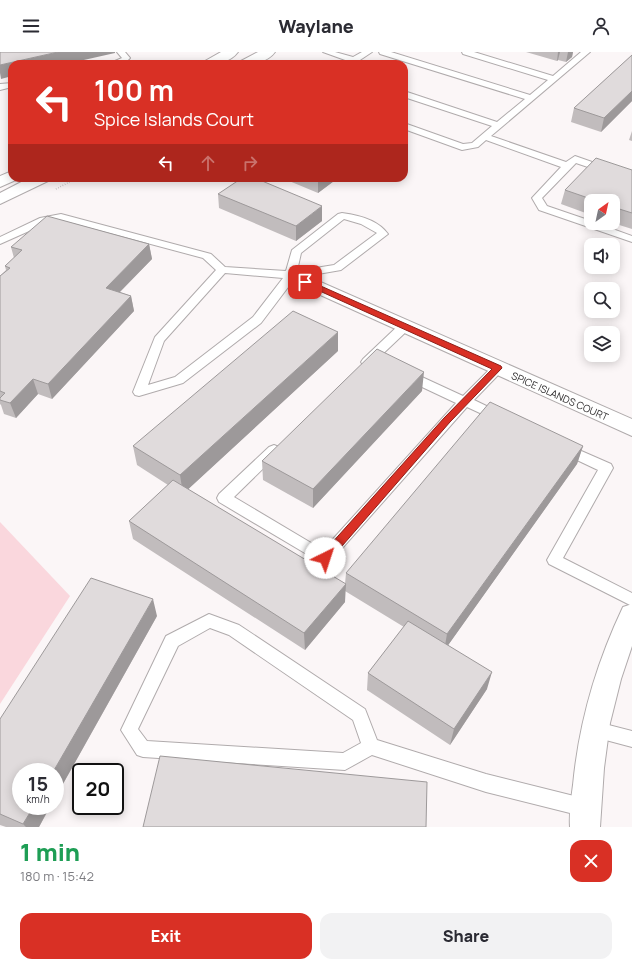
<!DOCTYPE html>
<meta charset="utf-8">
<style>
body{margin:0;font-family:Manrope,sans-serif;background:#f2f2f3;color:#2b2b33;height:100vh;display:flex;flex-direction:column;font-size:15px;white-space:nowrap}
*{box-sizing:border-box;margin:0}
p{font-size:13px;color:#7c7c81}
.icon{flex:none;width:22px;height:22px;fill:none;stroke:currentColor;stroke-width:2;stroke-linecap:round;stroke-linejoin:round}
.map{position:relative;height:775px;overflow:hidden}
.panel{display:flex;flex-direction:column;background:#fff;flex:1}
.panel>*{flex:none}
.guide{position:absolute;left:8px;top:8px;width:400px;height:122px;border-radius:12px;box-shadow:0 2px 10px #0003;background:#d93025;color:#fff;overflow:hidden}
.needle{width:26px;rotate:33deg}
.buttons{position:absolute;left:584px;top:142px;display:grid;gap:8px}
.buttons a{display:grid;place-items:center;width:36px;height:36px;border-radius:8px;background:#fff;box-shadow:0 2px 10px #0003;font-size:20px}
.speed{position:absolute;left:12px;top:711px;display:flex;gap:8px;font-size:20px;font-weight:700;text-align:center}
.speed>*{display:grid;place-content:center;width:52px;height:52px;border-radius:50%;background:#fff;box-shadow:0 2px 10px #0003;line-height:1}
.speed small{font-size:10px;font-weight:400}
.speed .limit{border:2px solid #111;border-radius:6px;background:#fff;color:#111}
.pin{position:absolute;display:grid;place-items:center;width:34px;height:34px;color:#fff;margin:-17px;border-radius:8px;box-shadow:0 2px 6px #0006}
.me{position:absolute;width:44px;margin:-22px;rotate:41deg;stroke-linejoin:round;filter:drop-shadow(0 0 3px #0008)}
.turn{display:flex;align-items:center;gap:14px;height:84px;padding:0 20px;font-size:18px}
.turn .icon{width:52px;height:52px;stroke-width:2.5}
.turn b{display:block;font-size:28px;line-height:34px}
.lanes{display:flex;align-items:center;height:38px;padding:0 20px;background:#0003;justify-content:center;gap:20px;direction:ltr}
.lanes .off{opacity:.35}
.round{display:grid;place-items:center;flex:none;width:42px;height:42px;border-radius:12px;background:#f2f2f3}
.summary{display:flex;align-items:center;justify-content:space-between;height:68px;padding:0 20px}
h1{font-size:24px;font-weight:800;line-height:30px;color:#1e9e55}
.action{display:flex;gap:8px;margin-top:auto;padding:8px 20px}
.action a{flex:1;height:46px;border-radius:12px;background:#d93025;color:#fff;font-size:16px;font-weight:800;line-height:46px;text-align:center}
.action a+a{background:#f2f2f3;color:#2b2b33}
header{display:flex;justify-content:space-between;align-items:center;height:52px;padding:0 20px;background:#fff;font-size:18px;font-weight:800}
.map>svg:first-child{display:block}
.green{fill:#fad7dd}
.lines{fill:none;stroke-linecap:round;stroke-linejoin:round}
.lane-casing{stroke:#b0abac;stroke-width:2}
.street-casing{stroke:#b0abac;stroke-width:2}
.secondary-casing{stroke:#b0abac;stroke-width:2}
.primary-casing{stroke:#b0abac;stroke-width:2}
.path{stroke:#aca8a9;stroke-width:1.5;stroke-dasharray:0.5 2;stroke-linecap:butt}
.lane{fill:#fff;fill-rule:evenodd}
.street{fill:#fff;fill-rule:evenodd}
.secondary{fill:#fff;fill-rule:evenodd}
.primary{fill:#fff;fill-rule:evenodd}
.wall{fill:#c1bcbd}
.shaded-wall{fill:#9d999a}
.building{fill:#e0dbdc;stroke:#9d999a}
.route{fill:#d93025;stroke:#8d1f18}
.labels{text-anchor:middle;stroke-width:3;stroke-linejoin:round;paint-order:stroke}
.street-label{font-size:10px;fill:#302e2f;stroke:#fff}
</style>
<header><svg class="icon" aria-label="menu" viewBox="0 0 24 24"><path d="M4 6h16M4 12h16M4 18h16"/></svg>Waylane<svg class="icon" aria-label="person" viewBox="0 0 24 24"><circle cx="12" cy="8" r="4"/><path d="M4 21q1-7 8-7t8 7"/></svg></header>
<div class="map">
<svg width="632" height="775" viewBox="0 0 632 775">
<rect width="100%" height="100%" fill="#fbf6f7"/>
<path class="green" d="M0 470 70 544 0 652Z"/>
<g class="lines">
<g class="lane-casing">
<path id="lane" d="M117 0H125L130 6C124 13 116 12 108 12L122 6Z
M323 0H335L353 5 362 0H372L354 12H344L348 9Z
M379 0H391L530 43 548 28 463 2 462 0H474L553 24 581 0H590L491 84 566 110 575 104 632 124V130L576 111 542 146 547 154 591 169V171H596L632 184V190L539 158 532 146 561 115 486 88 478 95 462 98 404 77V71L463 92 472 91 492 74 404 45V39L497 70 525 47 380 2Z
M12 31V35L0 38V32Z
M342 161C358 163 378 168 388 182L341 218 295 226 261 271 183 331 139 344 135 343 133 340 155 285 216 218 203 206 61 168 47 171 0 192V185L40 166 61 162 211 202 225 215 286 219 292 198 338 162ZM344 167 361 172 377 181 334 213 297 219 301 201ZM225 221 283 226 253 265 175 325 148 333 164 289Z
M405 270 409 271 411 274 409 277 371 313H363L361 310 363 307 401 271Z
M498 312 502 313 504 316 502 319 474 348 503 362 505 365 503 368 499 370 495 368 467 355 330 510 325 512 320 510 219 450 217 446 219 442 269 395 274 393 279 395 281 398 279 401 234 445 323 498 456 351 403 326 401 323 403 320 407 319 411 320 463 344 494 313Z
M563 391 611 412 613 416 563 506 632 541V554L549 512 547 508 598 418 558 399 556 396 558 393Z
M209 562 239 573 365 657 377 688 486 722 586 747 592 750 595 756 592 762 586 765 486 740 372 703 345 718 143 705 137 703 121 678 166 584ZM210 576 229 583 353 668 361 691 343 701 147 689 138 677 178 594Z
M593 669 632 679V695L587 683 585 677 587 671Z"/>
</g>
<g class="street-casing">
<path id="street" d="M291 217 632 367V384L285 227 282 223 285 219Z"/>
</g>
<g class="secondary-casing">
<path id="secondary" d="M632 552V594L621 627 610 671 604 716 600 775H570C569 761 571 747 573 733 579 670 596 612 623 555Z"/>
</g>
<g class="primary-casing">
<path id="primary" d="M221 0H238C230 11 216 12 203 12L205 9Z
M258 0H275C267 11 252 12 239 12L241 9Z
M12 119V126H19L18 127 0 135V124Z
M29 126H50L48 129 0 152V141Z"/>
</g>
<path class="path" d="M56 137 77 126"/>
<use href="#lane" class="lane"/>
<use href="#street" class="street"/>
<use href="#secondary" class="secondary"/>
<use href="#primary" class="primary"/>
</g>
<path class="wall" d="M526 0H573L572 5 566 10 558 8 557 9Z
M632 3V49L601 80 571 70 574 56Z
M632 79V89L629 88Z
M632 118V177L613 171V149H591V163L561 152 565 138Z
M282 126H338L318 141Z
M218 142 322 169 296 189 219 156Z
M149 192 152 207 120 240 131 244 134 259 52 347 38 342 16 366 4 362 1 353 0 352V224L6 218 5 214 14 206 11 195Z
M338 299 188 437 345 532 346 521 583 394 577 412 448 593 487 637 450 693 367 638 368 621 404 575 345 539V550L305 598 133 487 129 469 168 433 137 413 133 394Z
M422 339 313 456 263 428 262 409Z
M157 564 39 775H6L0 773V667Z"/>
<path class="shaded-wall" d="M58 0H115V1L66 12H12V24L1 27 0 21V13Z
M558 0H560L558 8 557 9Z
M568 0H573L572 5 566 10Z
M632 39V49L601 80 604 66Z
M318 126H338L318 141Z
M322 154V169L296 189V174Z
M149 192 152 207 109 251 106 236Z
M131 244 134 259 52 347 48 332Z
M338 280V299L183 442 180 423Z
M424 320 422 339 313 456V437Z
M33 327 38 342 16 366 10 351Z
M583 394 577 412 444 599 447 582Z
M346 532 345 550 305 598 304 581Z
M153 547 157 564 55 746V720H53Z
M492 620 487 637 450 693 454 677Z
M34 754H50L39 775H26L23 772Z"/>
<path class="building" d="M0 0H58L0 13Z
M632 3V39L604 66 574 56Z
M596 106 632 118V161L613 155V149H597L565 138Z
M242 126H255L322 154 296 174 218 142Z
M47 164 149 192 106 236 131 244 48 332 33 327 10 351 0 348V346L5 341 0 339V224L10 216 5 214 22 198 11 195Z
M293 259 338 280 180 423 133 394Z
M377 297 424 320 313 437 262 409Z
M490 350 583 394 447 582 346 521Z
M173 428 346 532 304 581 129 469Z
M91 526 153 547 53 720H21V754H34L23 772 0 762V667Z
M408 569 492 620 454 677 368 621Z
M160 704 427 730 426 775H143Z"/>
<path class="route" d="M305 227 501 314 502 316 450 370 329 509 325 510 321 509 320 506 321 503 444 366 492 317 302 231 301 230Z"/>
<g class="labels">
<g class="street-label">
<text transform="translate(560 344) rotate(24)" y="4">SPICE ISLANDS COURT</text>
</g>
</g>
</svg>
<div class="buttons">
<a><svg class="needle" viewBox="-14 -14 28 28"><path d="M0-13l5 13h-10z" fill="#e53935"/><path d="M0 13l5-13h-10z" fill="#7c7c81"/></svg></a>
<a><svg class="icon" aria-label="sound" viewBox="0 0 24 24"><path d="M4 9h4l5-4v14l-5-4H4zM17 9q2 3 0 6"/></svg></a>
<a><svg class="icon" aria-label="search" viewBox="0 0 24 24"><circle cx="10" cy="10" r="6"/><path d="M15 15l6 6"/></svg></a>
<a><svg class="icon" aria-label="layers" viewBox="0 0 24 24"><path d="M12 4l9 5-9 5-9-5zM3 14l9 5 9-5"/></svg></a>
</div>
<div class="speed"><div>15<small>km/h</small></div><div class="limit">20</div></div>
<div class="pin" style="left:305px;top:230px;background:#d93025"><svg class="icon" aria-label="arrive" viewBox="0 0 24 24"><path d="M6 21V4h12l-3 4 3 4H6"/></svg></div>
<svg class="me" style="left:325px;top:506px" viewBox="-20 -20 40 40"><circle r="19" fill="#fff"/><path d="M0-13L10 11 0 6-10 11z" fill="#d93025"/></svg>
<div class="guide">
<div class="turn"><svg class="icon" aria-label="left" viewBox="0 0 24 24"><path d="M17 20v-9H6M10 6l-5 5 5 5"/></svg><div><b>100 m</b>Spice Islands Court</div></div>
<div class="lanes"><svg class="icon" aria-label="left" viewBox="0 0 24 24"><path d="M17 20v-9H6M10 6l-5 5 5 5"/></svg><svg class="icon off" aria-label="ahead" viewBox="0 0 24 24"><path d="M12 20V5M6 11l6-6 6 6"/></svg><svg class="icon off" aria-label="right" viewBox="0 0 24 24"><path d="M7 20v-9h11M14 6l5 5-5 5"/></svg></div>
</div>
</div>
<section class="panel">
<div class="summary"><div><h1>1 min</h1><p>180 m · 15:42</p></div><a class="round" style="background:#d93025;color:#fff"><svg class="icon" aria-label="close" viewBox="0 0 24 24"><path d="M6 6l12 12M18 6L6 18"/></svg></a></div>
<div class="action"><a>Exit</a><a>Share</a></div>
</section>
